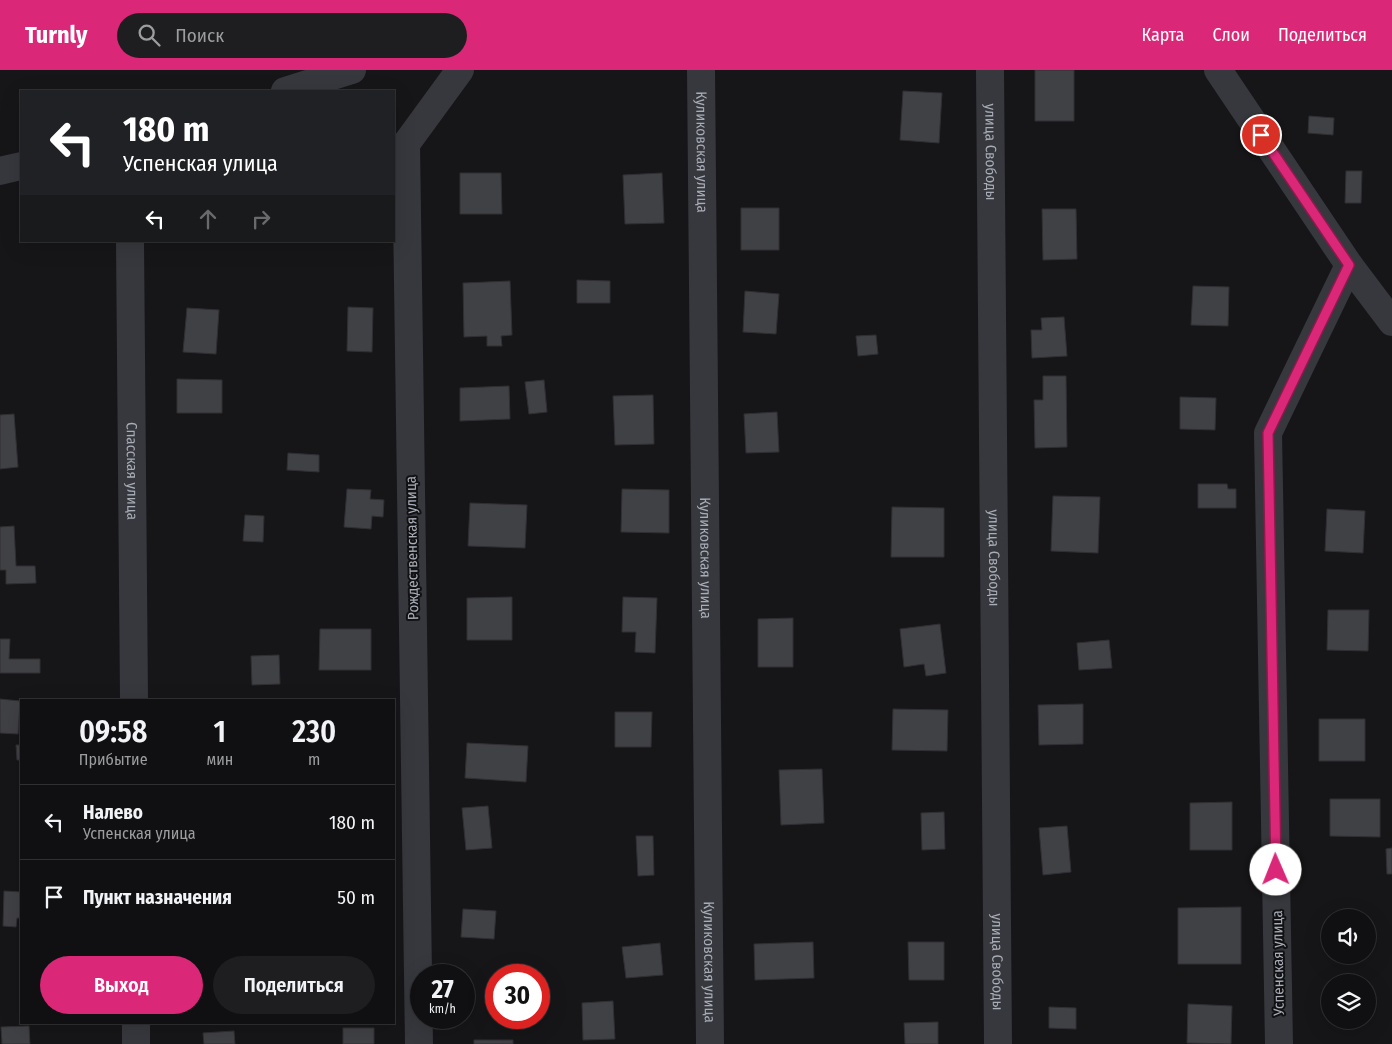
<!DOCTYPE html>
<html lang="ru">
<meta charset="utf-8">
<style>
body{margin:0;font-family:"Fira Sans Condensed",sans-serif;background:#1e1e20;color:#f1f3f6;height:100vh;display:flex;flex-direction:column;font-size:19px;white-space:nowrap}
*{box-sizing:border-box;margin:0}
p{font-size:16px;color:#9c9d9f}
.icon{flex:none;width:28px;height:28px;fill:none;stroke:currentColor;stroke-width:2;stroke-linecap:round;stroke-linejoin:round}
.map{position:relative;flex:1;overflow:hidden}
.sheet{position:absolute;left:20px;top:629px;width:375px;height:325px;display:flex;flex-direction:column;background:#101012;border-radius:0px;box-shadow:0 5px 20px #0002,0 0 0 1px #303032}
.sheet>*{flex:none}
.hud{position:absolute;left:20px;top:20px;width:375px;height:152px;border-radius:0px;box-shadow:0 5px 20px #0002,0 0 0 1px #303032;background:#202124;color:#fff;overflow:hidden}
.fabs{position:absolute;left:1321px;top:839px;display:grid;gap:10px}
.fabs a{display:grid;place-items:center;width:55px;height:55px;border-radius:50%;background:#101012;box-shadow:0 5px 20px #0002,0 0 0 1px #303032;font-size:25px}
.speed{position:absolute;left:410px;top:894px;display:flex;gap:10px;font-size:25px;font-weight:700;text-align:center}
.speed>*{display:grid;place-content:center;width:65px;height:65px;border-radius:50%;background:#101012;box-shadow:0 5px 20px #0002,0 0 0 1px #303032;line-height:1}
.speed small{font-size:12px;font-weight:400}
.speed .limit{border:8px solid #d22;background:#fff;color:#111}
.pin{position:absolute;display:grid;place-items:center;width:42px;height:42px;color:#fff;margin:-21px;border:2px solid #fff;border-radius:50%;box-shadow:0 1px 5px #0007}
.me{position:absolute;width:55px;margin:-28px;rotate:359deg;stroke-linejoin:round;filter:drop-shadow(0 0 4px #0008)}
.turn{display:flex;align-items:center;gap:18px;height:105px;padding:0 20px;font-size:22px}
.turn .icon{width:65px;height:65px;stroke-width:2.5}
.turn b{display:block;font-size:35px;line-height:42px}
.lanes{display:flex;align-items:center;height:48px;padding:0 20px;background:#0003;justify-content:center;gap:25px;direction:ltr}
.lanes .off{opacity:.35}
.eta{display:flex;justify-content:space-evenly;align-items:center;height:85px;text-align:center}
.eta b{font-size:30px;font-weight:600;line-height:35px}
.action{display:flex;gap:10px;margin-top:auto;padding:10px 20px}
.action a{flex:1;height:58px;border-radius:30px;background:#db2777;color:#fff;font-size:20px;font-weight:600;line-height:58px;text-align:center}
.action a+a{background:#1e1e20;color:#f1f3f6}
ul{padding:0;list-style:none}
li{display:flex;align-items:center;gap:15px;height:75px;padding:0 20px;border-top:1px solid #303032}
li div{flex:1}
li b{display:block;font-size:19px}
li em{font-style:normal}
header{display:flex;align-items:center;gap:30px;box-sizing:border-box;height:70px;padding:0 25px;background:#db2777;color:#fff}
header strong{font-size:24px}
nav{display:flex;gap:28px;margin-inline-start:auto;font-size:18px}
.search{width:350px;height:45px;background:#1e1e20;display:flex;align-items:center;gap:12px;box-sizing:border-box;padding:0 18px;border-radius:28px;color:#9c9d9f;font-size:19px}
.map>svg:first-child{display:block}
.building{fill:#404145;stroke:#303034}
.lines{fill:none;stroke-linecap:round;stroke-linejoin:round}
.minor{stroke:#37383d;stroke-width:28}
.route-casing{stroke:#8e194d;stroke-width:12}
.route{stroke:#db2777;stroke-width:9}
.labels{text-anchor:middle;stroke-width:4;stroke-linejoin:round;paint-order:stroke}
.street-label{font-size:15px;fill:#a8adb8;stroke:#111113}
</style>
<header>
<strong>Turnly</strong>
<div class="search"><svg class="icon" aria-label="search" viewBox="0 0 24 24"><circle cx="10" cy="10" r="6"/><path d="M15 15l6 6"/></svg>Поиск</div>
<nav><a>Карта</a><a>Слои</a><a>Поделиться</a></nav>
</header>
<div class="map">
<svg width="1392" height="974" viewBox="0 0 1392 974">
<rect width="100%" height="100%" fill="#161618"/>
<path class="building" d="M1035 0H1074V51H1035Z
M903 21 942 23 939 73 900 70Z
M1309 46 1334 48 1333 65 1308 63Z
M1346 101H1362L1361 133H1345Z
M460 103H501L502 144H460Z
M662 103 664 153 625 154 623 105Z
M741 138H779V180H741Z
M1042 139H1076L1077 189 1043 190Z
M577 210 610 211V233H577Z
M510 211 512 265 501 266 502 276H487V266L464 267 463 213Z
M1193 216 1229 217 1228 256 1191 255Z
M745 221 779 224 776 264 743 262Z
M348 237 373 238 372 282 347 281Z
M187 238 219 240 216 284 183 282Z
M1064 247 1067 286 1032 288 1031 260H1042L1041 248Z
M876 265 878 284 858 286 856 266Z
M1043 306H1066L1067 377 1035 378 1034 330H1043Z
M177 309 222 310V343H177Z
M544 310 547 342 529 344 525 312Z
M509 316 510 349 460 351V318Z
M653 325 654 374 615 375 613 326Z
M1180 327 1216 328 1215 360 1180 359Z
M777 342 779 382 746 383 744 344Z
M14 344 18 397 0 399V345Z
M288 383 319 385V402L287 400Z
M1198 414H1227L1228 419H1236V438H1198Z
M347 419 371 420 370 429 384 430 383 447 372 446 371 459 344 457Z
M622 419 669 420V463L621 462Z
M1053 426 1100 427 1098 483 1051 481Z
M470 433 527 435 525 478 468 476Z
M892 437 944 438V487H891Z
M1327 439 1365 441 1363 483 1325 481Z
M245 445 264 446 263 472 243 471Z
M14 456 16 496H35L36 513 6 514V500H0V457Z
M512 527V570H467V528Z
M623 527 657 528 655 583 635 582 636 562H622Z
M1328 540H1369L1368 581 1327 580Z
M793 548V597H758V549Z
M940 554 946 603 926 606 924 594 904 597 900 559Z
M320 559H371V600H319Z
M0 569H10L9 589H40V603H0Z
M1109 570 1112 598 1079 600 1077 573Z
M279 585 280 614 252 615 251 586Z
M0 629 20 631 18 664 0 663Z
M1083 634V674L1039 675 1038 635Z
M893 639 948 640 947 681 892 680Z
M615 642H652L651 677H615Z
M1319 649H1365V691H1319Z
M467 673 528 676 526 712 465 708Z
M16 675H21V690H17Z
M822 699 824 753 781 755 779 700Z
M1330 729H1380V767L1330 766Z
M1232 732V780H1190V733Z
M488 736 492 778 466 780 462 738Z
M944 742 945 779 922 780 921 743Z
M1067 756 1071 802 1043 805 1039 758Z
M636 766H653L654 805 638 806Z
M1392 778V804H1387L1386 779Z
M4 821 21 822V848H17L16 857 3 856Z
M1241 837V894H1178V838Z
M463 839 496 841 494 869 461 867Z
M813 872 814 908 755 910 754 874Z
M908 872H944V910H909Z
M660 873 663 905 626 908 622 877Z
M613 931 615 969 583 970 582 933Z
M1188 934 1232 936 1231 974 1187 973Z
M1049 937 1076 938V959L1049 958Z
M938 952V974H905L904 953Z
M29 956 30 974H2L1 957Z
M343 958H374V974H343Z
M234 961 235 974H204L203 963Z
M474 970H513V974H474Z"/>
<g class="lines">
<g class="minor">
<path id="s1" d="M701 0 710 974"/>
<path id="s2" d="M990 0 998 974"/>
<path d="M1218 0 1349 195 1392 252"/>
<path d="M285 21 352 0"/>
<path d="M0 101 21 96"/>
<path id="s3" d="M130 171 134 630"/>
<path d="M136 952V974"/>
<path d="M419 974 406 74 460 0"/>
<path d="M1279 974 1268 363 1349 195"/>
</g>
</g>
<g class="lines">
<g class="route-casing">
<path id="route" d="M1261 65 1349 195 1268 363 1276 800"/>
</g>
<use href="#route" class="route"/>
</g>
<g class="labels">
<g class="street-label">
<text dy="5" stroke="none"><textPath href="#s1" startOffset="82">Куликовская улица</textPath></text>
<text dy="5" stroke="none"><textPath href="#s2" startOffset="82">улица Свободы</textPath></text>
<text dy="5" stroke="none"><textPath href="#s3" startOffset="230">Спасская улица</textPath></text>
<text transform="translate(412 478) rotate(-91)" y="5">Рождественская улица</text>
<text dy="5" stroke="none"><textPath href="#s1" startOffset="488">Куликовская улица</textPath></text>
<text dy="5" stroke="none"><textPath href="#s2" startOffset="488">улица Свободы</textPath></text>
<text dy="5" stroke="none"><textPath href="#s1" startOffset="892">Куликовская улица</textPath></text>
<text dy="5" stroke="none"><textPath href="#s2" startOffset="892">улица Свободы</textPath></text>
<text transform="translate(1278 893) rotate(-91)" y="5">Успенская улица</text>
</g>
</g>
</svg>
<div class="fabs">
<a><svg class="icon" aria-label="sound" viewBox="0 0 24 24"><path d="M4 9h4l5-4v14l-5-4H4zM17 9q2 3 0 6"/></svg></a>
<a><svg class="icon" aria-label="layers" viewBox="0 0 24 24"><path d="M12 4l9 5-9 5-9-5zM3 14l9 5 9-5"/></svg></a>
</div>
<div class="speed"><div>27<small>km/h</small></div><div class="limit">30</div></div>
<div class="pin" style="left:1261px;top:65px;background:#d93025"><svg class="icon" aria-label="arrive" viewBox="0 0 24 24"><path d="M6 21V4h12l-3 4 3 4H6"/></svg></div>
<svg class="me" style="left:1276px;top:800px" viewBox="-20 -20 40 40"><circle r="19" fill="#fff"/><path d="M0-13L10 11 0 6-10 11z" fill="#db2777"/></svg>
<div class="hud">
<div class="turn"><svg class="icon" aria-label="left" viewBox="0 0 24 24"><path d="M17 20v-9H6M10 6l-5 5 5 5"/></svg><div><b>180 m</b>Успенская улица</div></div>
<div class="lanes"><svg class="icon" aria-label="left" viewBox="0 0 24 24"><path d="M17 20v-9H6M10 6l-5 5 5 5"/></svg><svg class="icon off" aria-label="ahead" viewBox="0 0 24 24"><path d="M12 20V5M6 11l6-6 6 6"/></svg><svg class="icon off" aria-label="right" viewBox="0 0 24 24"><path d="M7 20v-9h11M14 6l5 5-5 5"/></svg></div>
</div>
<section class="sheet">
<div class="eta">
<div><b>09:58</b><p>Прибытие</p></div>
<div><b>1</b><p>мин</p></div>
<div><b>230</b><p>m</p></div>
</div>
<ul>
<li><svg class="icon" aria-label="left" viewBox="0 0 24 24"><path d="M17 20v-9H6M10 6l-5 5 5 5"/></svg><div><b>Налево</b><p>Успенская улица</p></div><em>180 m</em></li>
<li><svg class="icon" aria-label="arrive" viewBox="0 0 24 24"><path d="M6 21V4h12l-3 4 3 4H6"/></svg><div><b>Пункт назначения</b></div><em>50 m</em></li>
</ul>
<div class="action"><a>Выход</a><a>Поделиться</a></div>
</section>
</div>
